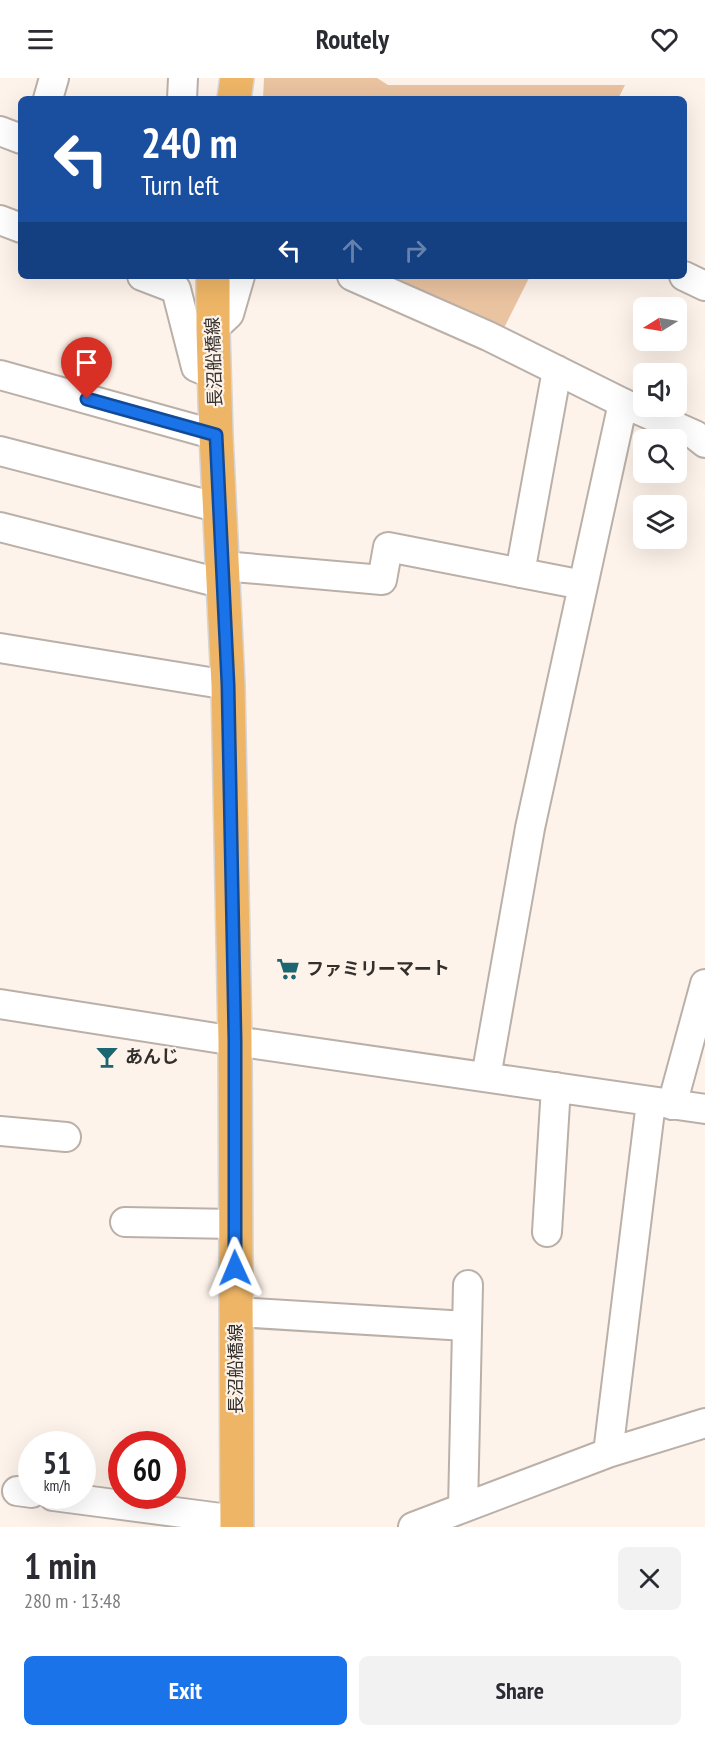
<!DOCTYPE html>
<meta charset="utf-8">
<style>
body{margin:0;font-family:"PT Sans Narrow","Noto Sans JP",sans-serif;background:#f2f2f3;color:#2b2b33;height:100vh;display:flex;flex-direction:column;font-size:22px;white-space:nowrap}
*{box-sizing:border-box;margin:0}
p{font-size:20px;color:#7c7c81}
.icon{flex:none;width:33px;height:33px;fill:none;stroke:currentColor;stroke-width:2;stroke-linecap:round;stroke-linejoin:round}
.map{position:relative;height:1449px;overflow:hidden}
.drawer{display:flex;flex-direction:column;background:#fff;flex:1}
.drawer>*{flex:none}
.guide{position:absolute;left:18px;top:18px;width:669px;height:183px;border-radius:9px;box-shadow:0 6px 24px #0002;background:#1a4fa0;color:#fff;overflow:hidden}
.needle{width:39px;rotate:259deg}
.controls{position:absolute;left:633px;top:219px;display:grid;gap:12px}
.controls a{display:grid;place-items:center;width:54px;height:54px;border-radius:9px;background:#fff;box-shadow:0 6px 24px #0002;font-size:30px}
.speed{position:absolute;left:18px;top:1353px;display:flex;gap:12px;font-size:30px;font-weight:700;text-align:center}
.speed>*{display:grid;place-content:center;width:78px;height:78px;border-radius:50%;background:#fff;box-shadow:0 6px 24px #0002;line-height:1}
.speed small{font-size:15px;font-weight:400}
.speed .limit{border:9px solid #d22;background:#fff;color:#111}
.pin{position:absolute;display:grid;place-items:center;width:51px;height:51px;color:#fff;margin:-62px -26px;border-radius:50% 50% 50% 0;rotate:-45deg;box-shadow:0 0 6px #0007}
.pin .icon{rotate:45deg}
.me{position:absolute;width:66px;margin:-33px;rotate:359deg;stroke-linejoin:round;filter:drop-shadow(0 0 4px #0008)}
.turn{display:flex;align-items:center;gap:21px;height:126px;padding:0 24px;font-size:27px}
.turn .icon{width:78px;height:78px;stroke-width:2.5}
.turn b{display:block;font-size:42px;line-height:51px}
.lanes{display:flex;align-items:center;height:57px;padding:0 24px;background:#0003;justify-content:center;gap:30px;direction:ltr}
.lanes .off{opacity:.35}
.round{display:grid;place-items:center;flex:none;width:63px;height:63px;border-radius:9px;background:#f2f2f3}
.head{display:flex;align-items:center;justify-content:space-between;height:102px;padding:0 24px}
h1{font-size:36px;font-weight:800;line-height:45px}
.button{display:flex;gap:12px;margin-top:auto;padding:12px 24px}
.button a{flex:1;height:69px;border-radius:9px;background:#1a73e8;color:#fff;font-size:24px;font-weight:800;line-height:69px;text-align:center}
.button a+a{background:#f2f2f3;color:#2b2b33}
header{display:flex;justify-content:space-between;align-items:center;height:78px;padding:0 24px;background:#fff;font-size:27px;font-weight:800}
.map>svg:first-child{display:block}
.green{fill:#eac3a1}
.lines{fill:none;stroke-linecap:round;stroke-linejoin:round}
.minor-casing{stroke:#bab0a8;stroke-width:32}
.major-casing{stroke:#d6d5d5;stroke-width:36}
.minor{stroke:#fff;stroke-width:28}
.major{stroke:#eeb566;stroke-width:33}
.route-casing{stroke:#114b97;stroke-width:15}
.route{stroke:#1a73e8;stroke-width:10}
.labels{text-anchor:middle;stroke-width:4.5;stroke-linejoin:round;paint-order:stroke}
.street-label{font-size:18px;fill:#332f2c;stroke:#fef3ea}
.poi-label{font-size:18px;font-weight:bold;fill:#332f2c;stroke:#fef3ea;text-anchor:start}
</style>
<header><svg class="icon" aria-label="menu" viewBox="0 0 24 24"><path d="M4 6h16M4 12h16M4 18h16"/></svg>Routely<svg class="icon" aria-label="heart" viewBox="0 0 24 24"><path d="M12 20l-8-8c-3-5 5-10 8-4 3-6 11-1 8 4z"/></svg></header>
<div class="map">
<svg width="705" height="1449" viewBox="0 0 705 1449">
<rect width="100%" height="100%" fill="#fef3ea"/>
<path class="green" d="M264 0H377L388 7H625L618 21H263Z
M384 198H530L504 250Z"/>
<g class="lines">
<g class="minor-casing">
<path id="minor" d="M48 21 54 0
M182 21 183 0
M0 53 21 61
M0 142 21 150
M142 198 176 211 196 289 215 297
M352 198 488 258 623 325 695 357 705 365
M684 198 705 208
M213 251 229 236 240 198
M0 297 216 357
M0 373 220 430
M0 449 224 506
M223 488 382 502 388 469 583 507
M520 495 557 292
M0 570 228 607
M0 926 235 963 705 1031
M486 999 530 750 623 325
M672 1027 705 906
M0 1053 66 1059
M125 1144 234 1146
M547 1154 556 1009
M236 1234 466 1248
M608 1375 651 1024
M17 1413 32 1415
M53 1418 236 1442
M463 1430 468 1207
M413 1449 608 1375 705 1345"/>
</g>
<g class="major-casing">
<path id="major" d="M234 21 237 0
M213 198V251L216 357 228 607 235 963 237 1449"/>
</g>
<use href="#minor" class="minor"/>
<use href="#major" class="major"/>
</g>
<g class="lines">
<g class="route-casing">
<path id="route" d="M87 321 216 357 228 607 235 963V1190"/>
</g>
<use href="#route" class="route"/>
</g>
<defs>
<g id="supermarket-bare" transform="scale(1.8)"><path d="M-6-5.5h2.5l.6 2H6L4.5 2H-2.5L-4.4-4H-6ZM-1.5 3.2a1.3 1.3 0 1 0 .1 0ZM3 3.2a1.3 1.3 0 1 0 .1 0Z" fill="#1b6670" stroke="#fef3ea" stroke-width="2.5" paint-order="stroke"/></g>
<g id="bar-bare" transform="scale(1.8)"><path d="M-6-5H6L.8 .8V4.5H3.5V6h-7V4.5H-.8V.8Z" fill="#1b6670" stroke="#fef3ea" stroke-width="2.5" paint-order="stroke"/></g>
</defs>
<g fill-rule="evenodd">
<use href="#supermarket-bare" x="288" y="891"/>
<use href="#bar-bare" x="107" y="979"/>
</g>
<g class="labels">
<g class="street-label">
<text transform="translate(214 284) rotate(-92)" y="6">長沼船橋線</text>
<text transform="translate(236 1291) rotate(-90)" y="6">長沼船橋線</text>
</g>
<g class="poi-label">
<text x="306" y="897">ファミリーマート</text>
<text x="125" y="985">あんじ</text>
</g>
</g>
</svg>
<div class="controls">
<a><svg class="needle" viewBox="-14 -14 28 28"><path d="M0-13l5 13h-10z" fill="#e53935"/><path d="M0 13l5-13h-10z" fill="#7c7c81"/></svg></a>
<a><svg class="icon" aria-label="sound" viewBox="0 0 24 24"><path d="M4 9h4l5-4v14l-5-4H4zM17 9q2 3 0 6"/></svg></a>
<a><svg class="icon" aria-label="search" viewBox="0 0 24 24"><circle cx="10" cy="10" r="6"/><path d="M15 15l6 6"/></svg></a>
<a><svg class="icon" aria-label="layers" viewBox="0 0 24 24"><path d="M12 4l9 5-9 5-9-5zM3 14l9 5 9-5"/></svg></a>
</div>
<div class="speed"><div>51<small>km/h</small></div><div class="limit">60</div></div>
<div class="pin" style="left:87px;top:321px;background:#d93025"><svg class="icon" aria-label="arrive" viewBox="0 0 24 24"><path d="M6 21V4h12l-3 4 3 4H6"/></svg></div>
<svg class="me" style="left:235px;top:1190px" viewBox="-20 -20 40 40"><path d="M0-17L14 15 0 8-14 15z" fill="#1a73e8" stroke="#fff" stroke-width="4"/></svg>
<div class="guide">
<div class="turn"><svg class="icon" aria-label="left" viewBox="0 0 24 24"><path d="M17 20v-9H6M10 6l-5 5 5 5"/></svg><div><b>240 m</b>Turn left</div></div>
<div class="lanes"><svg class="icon" aria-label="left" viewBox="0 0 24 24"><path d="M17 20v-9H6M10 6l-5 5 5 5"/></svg><svg class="icon off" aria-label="ahead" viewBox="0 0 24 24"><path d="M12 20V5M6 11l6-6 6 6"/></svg><svg class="icon off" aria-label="right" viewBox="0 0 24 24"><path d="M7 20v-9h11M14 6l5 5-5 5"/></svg></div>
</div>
</div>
<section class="drawer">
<div class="head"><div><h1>1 min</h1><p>280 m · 13:48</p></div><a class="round"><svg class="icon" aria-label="close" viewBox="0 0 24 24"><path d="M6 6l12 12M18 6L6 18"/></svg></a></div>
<div class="button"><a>Exit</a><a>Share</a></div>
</section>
